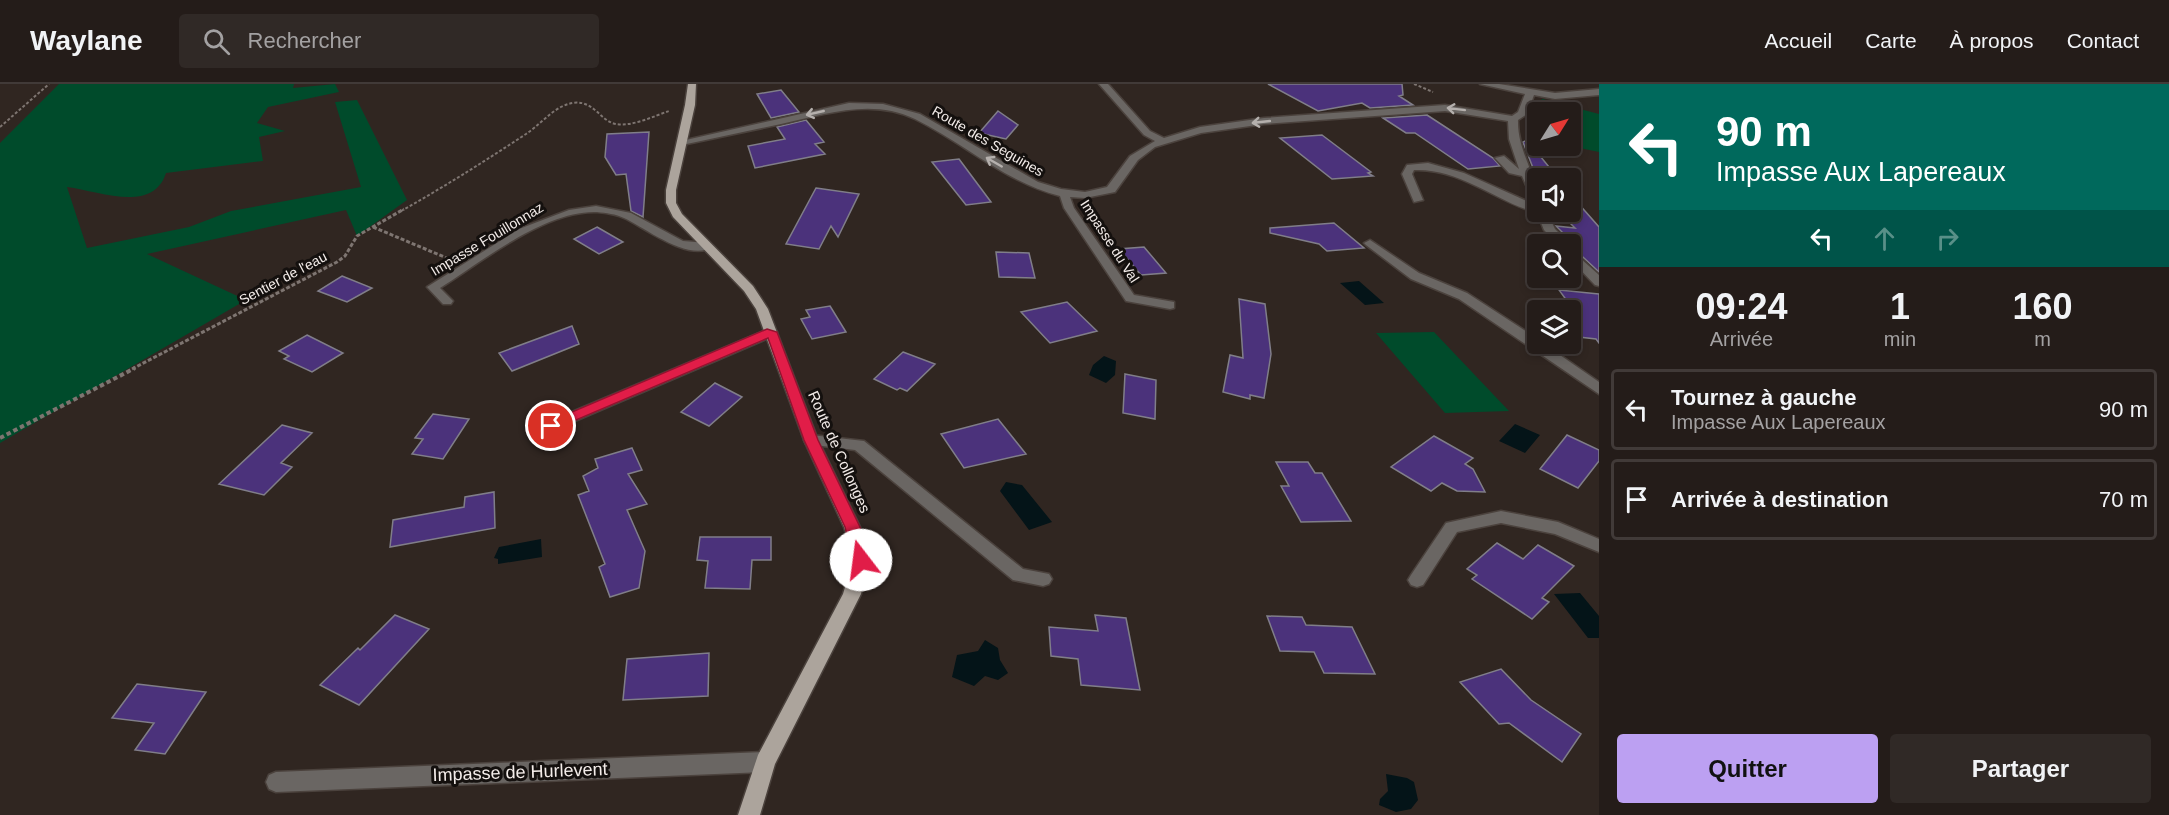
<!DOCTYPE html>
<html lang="fr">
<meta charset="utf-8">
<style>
body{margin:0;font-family:Arial,sans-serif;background:#302926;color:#f1f3f6;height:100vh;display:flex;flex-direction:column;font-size:22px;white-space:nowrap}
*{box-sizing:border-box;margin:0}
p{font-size:20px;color:#a3a1a2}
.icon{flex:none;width:33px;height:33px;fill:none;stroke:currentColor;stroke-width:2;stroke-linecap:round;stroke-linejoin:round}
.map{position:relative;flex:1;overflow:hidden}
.drawer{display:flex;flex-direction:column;background:#241c19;width:570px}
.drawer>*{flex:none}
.guide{background:#00695c;color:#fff;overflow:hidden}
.needle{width:39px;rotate:53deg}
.fabs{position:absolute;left:1527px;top:18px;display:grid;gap:12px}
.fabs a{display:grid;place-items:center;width:54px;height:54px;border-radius:6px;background:#241c19;box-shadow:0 3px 9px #0003,0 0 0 2px #413a38;font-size:30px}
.pin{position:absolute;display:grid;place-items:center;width:51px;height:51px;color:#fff;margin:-26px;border:3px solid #fff;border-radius:50%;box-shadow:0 2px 6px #0007}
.me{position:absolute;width:66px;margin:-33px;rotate:345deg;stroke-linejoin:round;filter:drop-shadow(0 0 4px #0008)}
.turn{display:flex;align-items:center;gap:21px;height:126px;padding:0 18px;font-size:27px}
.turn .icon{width:78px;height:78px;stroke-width:2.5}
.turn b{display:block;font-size:42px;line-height:51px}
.lanes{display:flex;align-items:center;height:57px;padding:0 18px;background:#0003;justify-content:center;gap:30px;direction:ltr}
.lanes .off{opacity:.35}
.eta{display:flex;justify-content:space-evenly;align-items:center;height:102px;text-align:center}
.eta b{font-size:36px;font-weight:700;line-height:42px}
.cta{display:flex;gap:12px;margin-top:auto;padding:12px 18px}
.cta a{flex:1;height:69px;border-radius:6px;background:#bca0f2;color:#111;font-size:24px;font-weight:700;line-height:69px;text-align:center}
.cta a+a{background:#302926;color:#f1f3f6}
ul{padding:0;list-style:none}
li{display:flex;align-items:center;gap:18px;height:81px;margin:0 12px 9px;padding:0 6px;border:3px solid #413a38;border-radius:6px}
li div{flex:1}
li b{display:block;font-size:22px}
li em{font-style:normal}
header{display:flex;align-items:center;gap:36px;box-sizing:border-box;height:84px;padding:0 30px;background:#241c19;border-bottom:2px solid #413a38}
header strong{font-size:28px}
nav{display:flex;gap:33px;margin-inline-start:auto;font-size:21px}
.search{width:420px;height:54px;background:#302926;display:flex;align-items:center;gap:15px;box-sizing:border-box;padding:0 21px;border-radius:6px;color:#a3a1a2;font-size:22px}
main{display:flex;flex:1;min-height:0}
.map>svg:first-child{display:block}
.green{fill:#004b2b}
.water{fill:#041418}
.building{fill:#4b327b;stroke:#807e89;stroke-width:1.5}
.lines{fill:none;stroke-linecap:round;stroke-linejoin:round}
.minor-casing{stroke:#4b423d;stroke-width:3}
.major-casing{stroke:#4b423d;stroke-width:3}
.path-far2{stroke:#7e7571;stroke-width:2;stroke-dasharray:3 2;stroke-linecap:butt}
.path-far1{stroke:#7e7571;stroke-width:3;stroke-dasharray:4 2;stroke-linecap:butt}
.path{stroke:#7e7571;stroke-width:4;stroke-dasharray:4.5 3;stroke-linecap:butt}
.minor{fill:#6a6663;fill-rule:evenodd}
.major{fill:#aca49c;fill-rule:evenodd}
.oneway{stroke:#b5b0ad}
.route{fill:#e11d48;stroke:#92132f;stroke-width:1.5}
.labels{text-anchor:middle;stroke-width:6;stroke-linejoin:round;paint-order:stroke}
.far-street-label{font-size:14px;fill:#f3ece9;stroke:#14100e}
.street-label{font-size:15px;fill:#f3ece9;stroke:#14100e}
.near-street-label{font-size:18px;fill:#f3ece9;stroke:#14100e}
</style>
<header>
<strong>Waylane</strong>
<div class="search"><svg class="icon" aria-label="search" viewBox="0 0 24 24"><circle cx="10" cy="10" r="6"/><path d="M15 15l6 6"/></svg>Rechercher</div>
<nav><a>Accueil</a><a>Carte</a><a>À propos</a><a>Contact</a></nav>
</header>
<main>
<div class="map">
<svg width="1599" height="731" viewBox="0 0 1599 731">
<rect width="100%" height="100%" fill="#302621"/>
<path class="green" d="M59 0H294L293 4 335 0 339 8 268 23 257 39 285 47 259 53 263 77 166 89C153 130 99 107 67 103L87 164 189 143 231 127 361 103 335 18 357 16 407 116 357 152 346 126 147 170 246 216 0 359V59Z
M1542 15 1599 30V68L1570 62V28H1539Z
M1434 248 1509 327 1445 329 1376 249Z"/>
<path class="water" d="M1359 197 1384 219 1365 221 1340 199Z
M1104 272 1116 277 1115 291 1106 299 1089 291 1093 281Z
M1515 340 1540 351 1525 369 1499 357Z
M1006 398 1022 401 1052 438 1029 446 1000 407Z
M541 455 542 473 498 480V475L494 474 499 463Z
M1580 509 1599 532V554H1588L1554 510Z
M985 556 998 564 1000 576 1008 589 998 596 985 592 974 602 952 593 957 571 978 567Z
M1386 690 1407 694 1414 698 1418 716 1411 725 1396 728 1379 721 1380 715 1388 707Z"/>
<path class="building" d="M1268 0H1402L1403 11 1399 12 1413 21 1370 24 1362 19 1318 27Z
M781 6 799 28 771 34 757 10Z
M998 27 1018 41 1006 55 979 49Z
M1427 31 1493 74 1500 82 1468 85 1415 49H1406L1383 34Z
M806 36 824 58 815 60 825 70 755 84 748 62 785 55 777 43Z
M649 48 643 133 631 127 626 90 616 91 605 73 607 50Z
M1322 51 1371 88 1368 89 1373 92 1332 95 1280 54Z
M1527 56 1558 94H1538V97L1523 58Z
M959 75 991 118 966 121 932 78Z
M816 104 859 110 838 153 831 142 819 165 786 160Z
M1570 110 1599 143V188L1571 162 1572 158 1556 142 1575 144 1559 128H1570Z
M1334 139 1364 164 1327 167 1319 160 1270 149V144Z
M597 143 623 158 599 170 574 155Z
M1144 163 1166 189 1141 191 1119 165Z
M996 168 1029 169 1035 194 999 193Z
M342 192 372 204 347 218 318 207Z
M1559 206 1599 210V259L1596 255 1570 252V221Z
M1239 215 1265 220 1271 270 1264 314 1250 311V315L1223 308 1230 271 1243 274Z
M1067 218 1097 247 1050 259 1021 228Z
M830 222 846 248 812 255 801 235 810 233 806 226Z
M572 242 579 260 512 287 499 269Z
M307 251 343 269 312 288 284 275 289 272 279 267Z
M903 268 935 280 907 307 900 304 897 306 874 295Z
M1125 290 1156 296 1155 335 1123 329Z
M715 299 742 313 709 342 681 328Z
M433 330 469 335 443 375 412 370 423 355 415 354Z
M998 335 1026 370 964 384 941 350Z
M282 341 312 349 281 379 292 383 264 411 219 400Z
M1567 351 1599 366V377L1578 404 1540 385Z
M1434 352 1473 374 1465 380 1473 385 1485 408 1457 407 1442 399 1431 407 1391 383Z
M632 364 642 386 628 390 647 420 627 426 645 467 639 504 610 513 599 483 605 480 578 411 589 407 583 392 598 384 595 375Z
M1276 378H1308L1315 389H1322L1351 437 1301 438 1281 402H1289Z
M494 408 495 444 390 463 393 436 464 423 465 413Z
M700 453H771V476H752L750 505 705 504 708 477 697 476Z
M1497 459 1523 475 1538 461 1574 482 1542 514 1549 518 1532 535 1472 495 1477 491 1467 485Z
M395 531 429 545 359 621 320 601 358 564 360 566Z
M1095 531 1126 534 1140 606 1081 601 1078 575 1051 572 1049 543 1098 547Z
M1267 532 1302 533 1306 541 1352 543 1375 590 1324 589 1314 568 1280 567Z
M709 569 708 612 623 616 627 575Z
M1501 585 1531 616 1581 650 1562 678 1509 639 1499 640 1460 598Z
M137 600 206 608 165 670 135 666 154 639 112 634Z"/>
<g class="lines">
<g class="minor-casing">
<path id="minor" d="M1099 0H1108L1150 47 1164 54 1200 43 1264 34 1445 21 1512 32 1518 28 1525 10 1480 0H1499L1555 9 1599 5V11L1555 15 1534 11 1527 30 1518 36C1517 67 1538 91 1538 120L1533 117 1522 92 1509 89 1495 74 1504 72 1519 85 1509 55 1508 37 1445 27 1264 40 1201 49 1155 63 1138 76 1115 108 1085 114 1070 113 1074 124 1134 211 1174 218V224L1170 225 1126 217 1064 124 1060 112C1005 98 964 59 915 35 872 14 825 30 781 40 748 47 715 54 682 61L677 58 849 19 883 20 920 30 1038 98 1061 105 1085 108 1107 103 1130 72 1155 57 1144 51Z
M1428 79 1464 89 1538 122V128H1547L1555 145 1570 160H1558L1544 146 1537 129C1495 117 1460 84 1414 86L1412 90 1423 116 1414 118 1402 90 1407 81Z
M596 122 631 129 683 157 707 159 713 162C691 180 644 143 624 134 616 130 606 129 597 128 545 126 483 177 440 204L453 217 451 220H443L427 203 519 145 569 126Z
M1370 156 1419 189 1467 209 1538 255V260H1544L1599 298V310L1459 215 1411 195 1366 161 1364 159Z
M1570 165 1599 191V202L1595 201 1570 175Z
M771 244 777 248 776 251 556 345H546L544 342 546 339Z
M811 351 864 357 1023 485 1049 490 1052 495 1049 500 1043 502 1013 496 855 366 806 360 804 356 806 352Z
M1501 427 1558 438 1599 455V468L1555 450 1501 439 1457 448 1423 501 1417 503 1411 501 1408 496 1411 491 1446 439Z
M765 668 772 671 775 678 772 685 765 688 276 708 269 705 266 698 269 691 276 688Z"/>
</g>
<g class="major-casing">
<path id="major" d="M688 0H696L695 21 676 106V119L682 130 753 202 768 225 818 356 860 443 869 476 861 510 775 680 760 731H738L758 671 843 510 853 476 844 443 804 356 756 225 744 207 673 133 666 119V106L685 21Z"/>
</g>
<path class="path-far2" d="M1414 0 1433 8
M0 43 49 0
M401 127C444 103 485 77 526 50 538 42 550 28 563 22 592 9 598 37 616 40 632 43 654 32 669 27"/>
<path class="path-far1" d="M373 143 449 175
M132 285 337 178 345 172 357 152 404 125"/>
<path class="path" d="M0 354 135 284"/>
<use href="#minor" class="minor"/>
<use href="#major" class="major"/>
</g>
<defs><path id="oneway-shaft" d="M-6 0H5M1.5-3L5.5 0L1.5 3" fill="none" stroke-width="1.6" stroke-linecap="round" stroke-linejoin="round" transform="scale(1.5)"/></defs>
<g class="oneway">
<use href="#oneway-shaft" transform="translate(1456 25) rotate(-173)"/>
<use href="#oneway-shaft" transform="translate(815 29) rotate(167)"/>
<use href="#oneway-shaft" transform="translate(1261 38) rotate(174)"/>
<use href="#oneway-shaft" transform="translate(994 78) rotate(-150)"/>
</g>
<path class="route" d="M767 245 777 248 818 356 860 443 869 476 867 480 861 482 853 476 845 443 804 356 768 254 555 345H546L544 342 546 339Z"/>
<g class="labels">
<g class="far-street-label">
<text transform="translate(988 57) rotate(30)" y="5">Route des Seguines</text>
<text transform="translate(487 155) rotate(-31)" y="5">Impasse Fouillonnaz</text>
<text transform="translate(1110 157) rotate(57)" y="5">Impasse du Val</text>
<text transform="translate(283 194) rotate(-28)" y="5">Sentier de l'eau</text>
</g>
<g class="street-label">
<text transform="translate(839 368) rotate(66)" y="5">Route de Collonges</text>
</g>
<g class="near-street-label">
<text transform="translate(520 688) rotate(-2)" y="6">Impasse de Hurlevent</text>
</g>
</g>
</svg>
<div class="fabs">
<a><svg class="needle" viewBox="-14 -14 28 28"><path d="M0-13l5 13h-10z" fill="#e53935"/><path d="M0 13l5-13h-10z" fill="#a3a1a2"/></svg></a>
<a><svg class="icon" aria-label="sound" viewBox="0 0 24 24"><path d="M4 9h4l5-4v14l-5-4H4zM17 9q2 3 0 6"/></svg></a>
<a><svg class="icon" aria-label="search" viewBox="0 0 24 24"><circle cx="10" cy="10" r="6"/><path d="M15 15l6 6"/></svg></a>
<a><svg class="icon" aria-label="layers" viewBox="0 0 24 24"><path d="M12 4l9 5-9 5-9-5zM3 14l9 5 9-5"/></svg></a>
</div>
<div class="pin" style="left:551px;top:342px;background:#d93025"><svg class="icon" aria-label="arrive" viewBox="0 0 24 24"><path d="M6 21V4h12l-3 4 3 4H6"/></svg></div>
<svg class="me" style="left:861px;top:476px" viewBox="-20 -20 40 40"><circle r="19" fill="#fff"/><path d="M0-13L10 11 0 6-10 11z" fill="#e11d48"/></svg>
</div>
<section class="drawer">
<div class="guide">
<div class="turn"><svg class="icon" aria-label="left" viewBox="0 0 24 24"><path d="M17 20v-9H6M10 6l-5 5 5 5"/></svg><div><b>90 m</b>Impasse Aux Lapereaux</div></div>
<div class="lanes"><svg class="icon" aria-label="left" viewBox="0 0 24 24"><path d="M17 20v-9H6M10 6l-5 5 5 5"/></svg><svg class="icon off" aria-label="ahead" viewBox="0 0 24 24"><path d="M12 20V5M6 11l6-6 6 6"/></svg><svg class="icon off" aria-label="right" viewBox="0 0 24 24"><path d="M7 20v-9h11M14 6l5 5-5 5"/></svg></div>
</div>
<div class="eta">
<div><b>09:24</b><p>Arrivée</p></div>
<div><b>1</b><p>min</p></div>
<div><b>160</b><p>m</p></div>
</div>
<ul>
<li><svg class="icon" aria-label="left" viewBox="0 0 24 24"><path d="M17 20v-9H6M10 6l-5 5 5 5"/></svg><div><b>Tournez à gauche</b><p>Impasse Aux Lapereaux</p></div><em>90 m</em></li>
<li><svg class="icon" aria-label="arrive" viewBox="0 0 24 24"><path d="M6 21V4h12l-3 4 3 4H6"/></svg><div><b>Arrivée à destination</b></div><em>70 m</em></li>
</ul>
<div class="cta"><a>Quitter</a><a>Partager</a></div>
</section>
</main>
